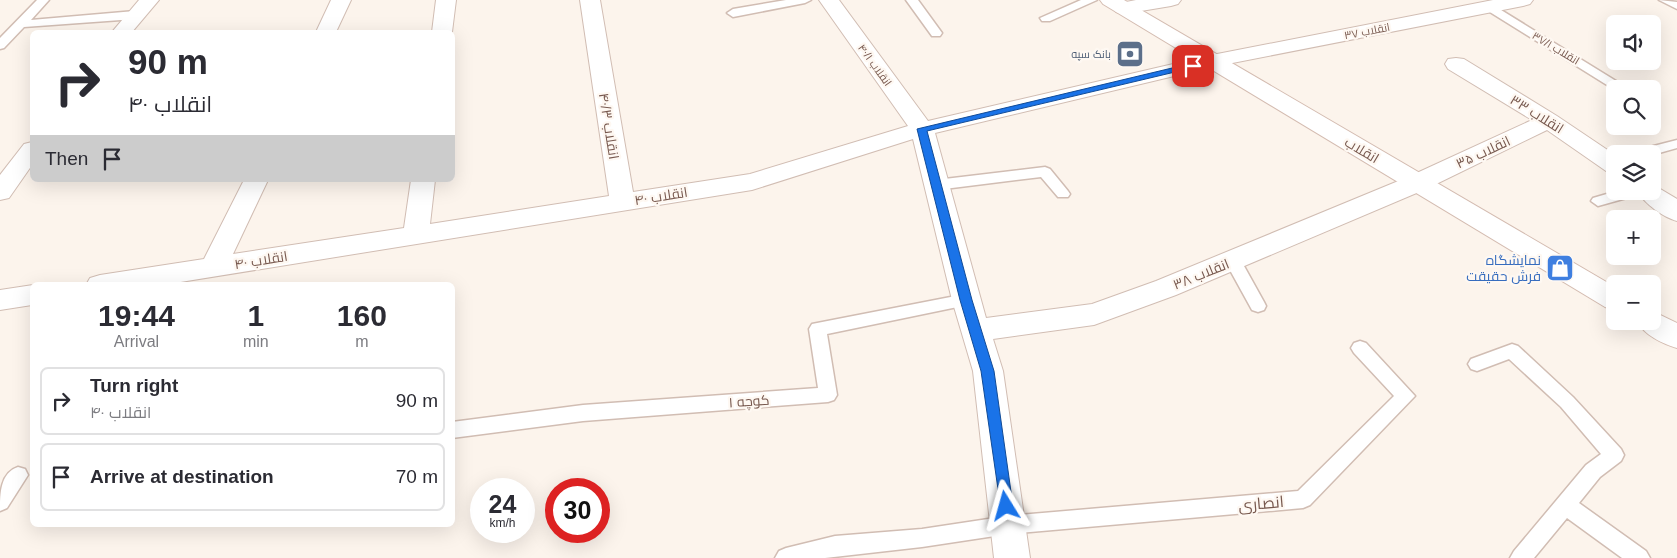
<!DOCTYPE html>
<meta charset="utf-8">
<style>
body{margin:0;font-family:Helvetica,Cairo,sans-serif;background:#f7f7f7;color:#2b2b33;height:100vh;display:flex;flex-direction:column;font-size:19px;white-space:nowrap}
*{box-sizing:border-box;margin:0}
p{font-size:16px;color:#7c7c81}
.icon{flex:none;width:28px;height:28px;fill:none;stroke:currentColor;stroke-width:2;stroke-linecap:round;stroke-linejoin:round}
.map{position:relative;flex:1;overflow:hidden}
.side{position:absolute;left:30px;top:282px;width:425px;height:245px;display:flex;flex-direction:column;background:#fff;border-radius:8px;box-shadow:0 5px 20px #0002}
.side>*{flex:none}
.guide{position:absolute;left:30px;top:30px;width:425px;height:152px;border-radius:8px;box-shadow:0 5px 20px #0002;background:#fff;color:#2b2b33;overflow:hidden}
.fabs{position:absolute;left:1606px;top:15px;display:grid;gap:10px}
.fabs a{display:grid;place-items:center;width:55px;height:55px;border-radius:8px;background:#fff;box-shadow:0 5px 20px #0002;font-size:25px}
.speed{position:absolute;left:470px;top:478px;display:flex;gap:10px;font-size:25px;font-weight:700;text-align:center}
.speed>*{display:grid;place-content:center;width:65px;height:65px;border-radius:50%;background:#fff;box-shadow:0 5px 20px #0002;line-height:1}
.speed small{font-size:12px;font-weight:400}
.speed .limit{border:8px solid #d22;background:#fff;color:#111}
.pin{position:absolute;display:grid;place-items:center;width:42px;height:42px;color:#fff;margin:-21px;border-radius:10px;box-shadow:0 2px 8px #0006}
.me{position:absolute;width:55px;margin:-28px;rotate:352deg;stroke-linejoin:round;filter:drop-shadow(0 0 4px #0008)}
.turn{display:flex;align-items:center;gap:18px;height:105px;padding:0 15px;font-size:22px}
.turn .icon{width:65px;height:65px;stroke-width:2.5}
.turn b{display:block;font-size:35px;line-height:42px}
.then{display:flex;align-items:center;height:48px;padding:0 15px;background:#0003;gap:10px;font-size:19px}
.eta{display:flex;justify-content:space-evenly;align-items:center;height:85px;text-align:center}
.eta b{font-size:30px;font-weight:700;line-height:35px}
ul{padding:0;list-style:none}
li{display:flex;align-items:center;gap:15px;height:68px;margin:0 10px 8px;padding:0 5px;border:2px solid #e1e1e2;border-radius:8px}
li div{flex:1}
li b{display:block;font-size:19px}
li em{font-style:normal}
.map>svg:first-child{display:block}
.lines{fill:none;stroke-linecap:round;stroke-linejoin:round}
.lane-casing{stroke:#d1bdb3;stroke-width:3}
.street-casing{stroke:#d1bdb3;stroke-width:2}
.secondary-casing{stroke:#d4bcb1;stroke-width:2}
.lane{fill:#fff;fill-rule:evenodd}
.street{fill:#fff;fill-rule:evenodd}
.secondary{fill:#fff;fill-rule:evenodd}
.route{fill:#1a73e8;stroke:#114b97}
.labels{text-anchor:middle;stroke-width:4.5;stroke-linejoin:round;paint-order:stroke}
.far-street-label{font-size:11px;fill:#77584e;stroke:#fef8f2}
.far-service-label{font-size:11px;fill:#4e5e75;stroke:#fef8f2;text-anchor:end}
.street-label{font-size:14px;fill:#77584e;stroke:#fef8f2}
.shop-label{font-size:14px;fill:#366cbe;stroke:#fef8f2;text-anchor:end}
.near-street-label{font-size:16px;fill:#77584e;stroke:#fef8f2}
</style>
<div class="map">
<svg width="1677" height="558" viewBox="0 0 1677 558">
<rect width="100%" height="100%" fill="#fcf4ec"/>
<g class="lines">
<g class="lane-casing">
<path id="lane" d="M37 0H49L31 20 135 11 141 15 135 19 24 27 4 48 0 49V38Z
M786 0H811L805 3 733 17 727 13 733 9Z
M906 0H918L942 33 940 36H932Z
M1081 0H1097L1050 21H1042L1040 18Z
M1659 0 1677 2V9Z
M1489 4 1493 5 1629 89 1615 90 1485 9V5Z
M1677 140V148L1652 155 1632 154 1634 151Z
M1045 167 1050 169 1068 191 1070 194 1068 197H1058L1041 177 936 190 929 185 936 180Z
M1617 191H1643L1641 194 1598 206 1591 201 1593 198Z
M1233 255 1239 257 1264 302 1266 306 1264 310 1258 312 1252 310 1225 261 1227 257Z
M966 294 972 296 974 300 972 304 827 334 837 395 834 400 828 402 583 421 452 438V422L583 405 818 388 809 329 812 324Z
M1360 341 1366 343 1415 396 1310 505 1303 508 1008 534 922 547 825 558H775L779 551 786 548 835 536 922 529 1008 516 1298 491 1394 396 1354 353 1351 348 1354 343Z
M1512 344 1518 346 1573 397 1621 449 1624 455 1621 461 1600 477 1579 503 1646 551 1650 558H1622L1567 518 1534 558H1510L1514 551 1586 465 1601 454 1561 407 1509 359 1477 371 1471 369 1468 364 1471 359Z
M18 467 25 469 28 475 7 508 0 511C0 494 0 473 18 467Z"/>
</g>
<g class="street-casing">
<path id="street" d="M139 0H159L132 32H112Z
M331 0H351L336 32H316Z
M436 0H456L452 32H432Z
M580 0H600L633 192 750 174 908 126 819 0H839L928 121 1212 55 1493 0H1533L1530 4 1523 6 1212 67 935 133 986 318 1092 304 1156 281 1408 177 1532 120 1448 69 1445 64 1448 59 1456 58 1464 59 1557 116 1615 155V174L1606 171 1547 130 1426 189 1176 295 1094 325 993 339 1003 371 1030 558H994L973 371 952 300 913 139 752 190 162 285H86L90 278 100 275 204 259 244 180H268L233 254 404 228 411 180H435L430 224 609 196Z
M1136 0H1181L1178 4 1171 6 1123 14 1116 12 1113 8 1116 4Z
M32 142V165L9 198 0 200V175L24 144Z
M1652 184 1677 199V221C1663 217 1645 204 1637 191H1652Z
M33 285 32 305 0 310V290Z"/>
</g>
<g class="secondary-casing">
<path id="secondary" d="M1100 0H1124L1615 287V310L1605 307 1103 4Z
M1652 311 1677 323V348C1663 344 1644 335 1637 321H1652Z"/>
</g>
<use href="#lane" class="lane"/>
<use href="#street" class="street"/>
<use href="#secondary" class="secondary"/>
</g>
<path class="route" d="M1193 63 1196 64V67L927 131 972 300 994 371 1013 506 1011 510 1006 512 1001 510 981 371 960 300 917 129Z"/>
<defs>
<g id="bank-square" transform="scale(1.4375)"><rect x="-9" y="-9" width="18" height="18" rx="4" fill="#5c6f8a" stroke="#fef8f2"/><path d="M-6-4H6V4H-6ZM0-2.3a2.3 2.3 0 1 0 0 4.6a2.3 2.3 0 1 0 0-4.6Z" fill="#fff"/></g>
<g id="shop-square" transform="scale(1.4375)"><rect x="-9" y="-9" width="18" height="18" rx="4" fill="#3f7fe0" stroke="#fef8f2"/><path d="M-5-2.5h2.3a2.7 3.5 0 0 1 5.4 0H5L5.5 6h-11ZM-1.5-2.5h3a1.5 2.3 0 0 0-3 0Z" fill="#fff"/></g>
</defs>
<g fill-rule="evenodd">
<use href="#bank-square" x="1130" y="54"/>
<use href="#shop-square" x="1560" y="268"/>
</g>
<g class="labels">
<g class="far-street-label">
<text transform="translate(1367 31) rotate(-11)" y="4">انقلاب ۳۷</text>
<text transform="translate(1556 48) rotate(31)" y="4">انقلاب ۳۷/۱</text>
<text transform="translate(875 65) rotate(54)" y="4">انقلاب ۴۰/۱</text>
</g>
<g class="far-service-label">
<text x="1111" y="58">بانک سپه</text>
</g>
<g class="street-label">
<text transform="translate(1537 114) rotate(32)" y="5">انقلاب ۳۳</text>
<text transform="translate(609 126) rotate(81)" y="5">انقلاب ۴۰/۳</text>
<text transform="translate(1362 150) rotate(31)" y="5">انقلاب</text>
<text transform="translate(1483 152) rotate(-25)" y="5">انقلاب ۳۵</text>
<text transform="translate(661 196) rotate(-9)" y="5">انقلاب ۴۰</text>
<text transform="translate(261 260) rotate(-9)" y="5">انقلاب ۴۰</text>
<text transform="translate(1201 274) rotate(-22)" y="5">انقلاب ۳۸</text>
<text transform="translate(749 401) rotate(-4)" y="5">کوچه ۱</text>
</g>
<g class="shop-label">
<text x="1541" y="265">نمایشگاه<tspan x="1541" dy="16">فرش حقیقت</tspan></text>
</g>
<g class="near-street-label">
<text transform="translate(1261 503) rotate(-5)" y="6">انصاری</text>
</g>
</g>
</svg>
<div class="fabs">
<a><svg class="icon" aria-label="sound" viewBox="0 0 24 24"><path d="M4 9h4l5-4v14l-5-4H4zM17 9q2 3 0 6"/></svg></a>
<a><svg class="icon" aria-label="search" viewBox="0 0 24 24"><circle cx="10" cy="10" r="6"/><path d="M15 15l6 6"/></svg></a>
<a><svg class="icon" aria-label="layers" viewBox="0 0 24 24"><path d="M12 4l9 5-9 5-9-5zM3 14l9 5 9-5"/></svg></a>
<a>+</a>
<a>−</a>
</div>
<div class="speed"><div>24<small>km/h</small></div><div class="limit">30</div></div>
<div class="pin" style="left:1193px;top:66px;background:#d93025"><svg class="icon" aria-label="arrive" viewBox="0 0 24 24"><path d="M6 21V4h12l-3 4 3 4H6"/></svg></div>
<svg class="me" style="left:1006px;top:506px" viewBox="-20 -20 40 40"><path d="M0-17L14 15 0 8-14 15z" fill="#1a73e8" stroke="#fff" stroke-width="4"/></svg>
<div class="guide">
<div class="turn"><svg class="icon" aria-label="right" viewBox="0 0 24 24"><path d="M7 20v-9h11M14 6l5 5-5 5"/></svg><div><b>90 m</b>انقلاب ۴۰</div></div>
<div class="then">Then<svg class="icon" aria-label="arrive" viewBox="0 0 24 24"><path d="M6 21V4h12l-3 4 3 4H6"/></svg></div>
</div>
<section class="side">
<div class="eta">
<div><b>19:44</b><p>Arrival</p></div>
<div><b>1</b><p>min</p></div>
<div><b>160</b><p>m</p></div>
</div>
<ul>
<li><svg class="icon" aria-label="right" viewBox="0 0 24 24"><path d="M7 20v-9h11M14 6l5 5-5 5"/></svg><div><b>Turn right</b><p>انقلاب ۴۰</p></div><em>90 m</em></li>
<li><svg class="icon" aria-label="arrive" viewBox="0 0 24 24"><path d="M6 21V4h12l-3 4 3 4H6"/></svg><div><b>Arrive at destination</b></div><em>70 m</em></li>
</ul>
</section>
</div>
